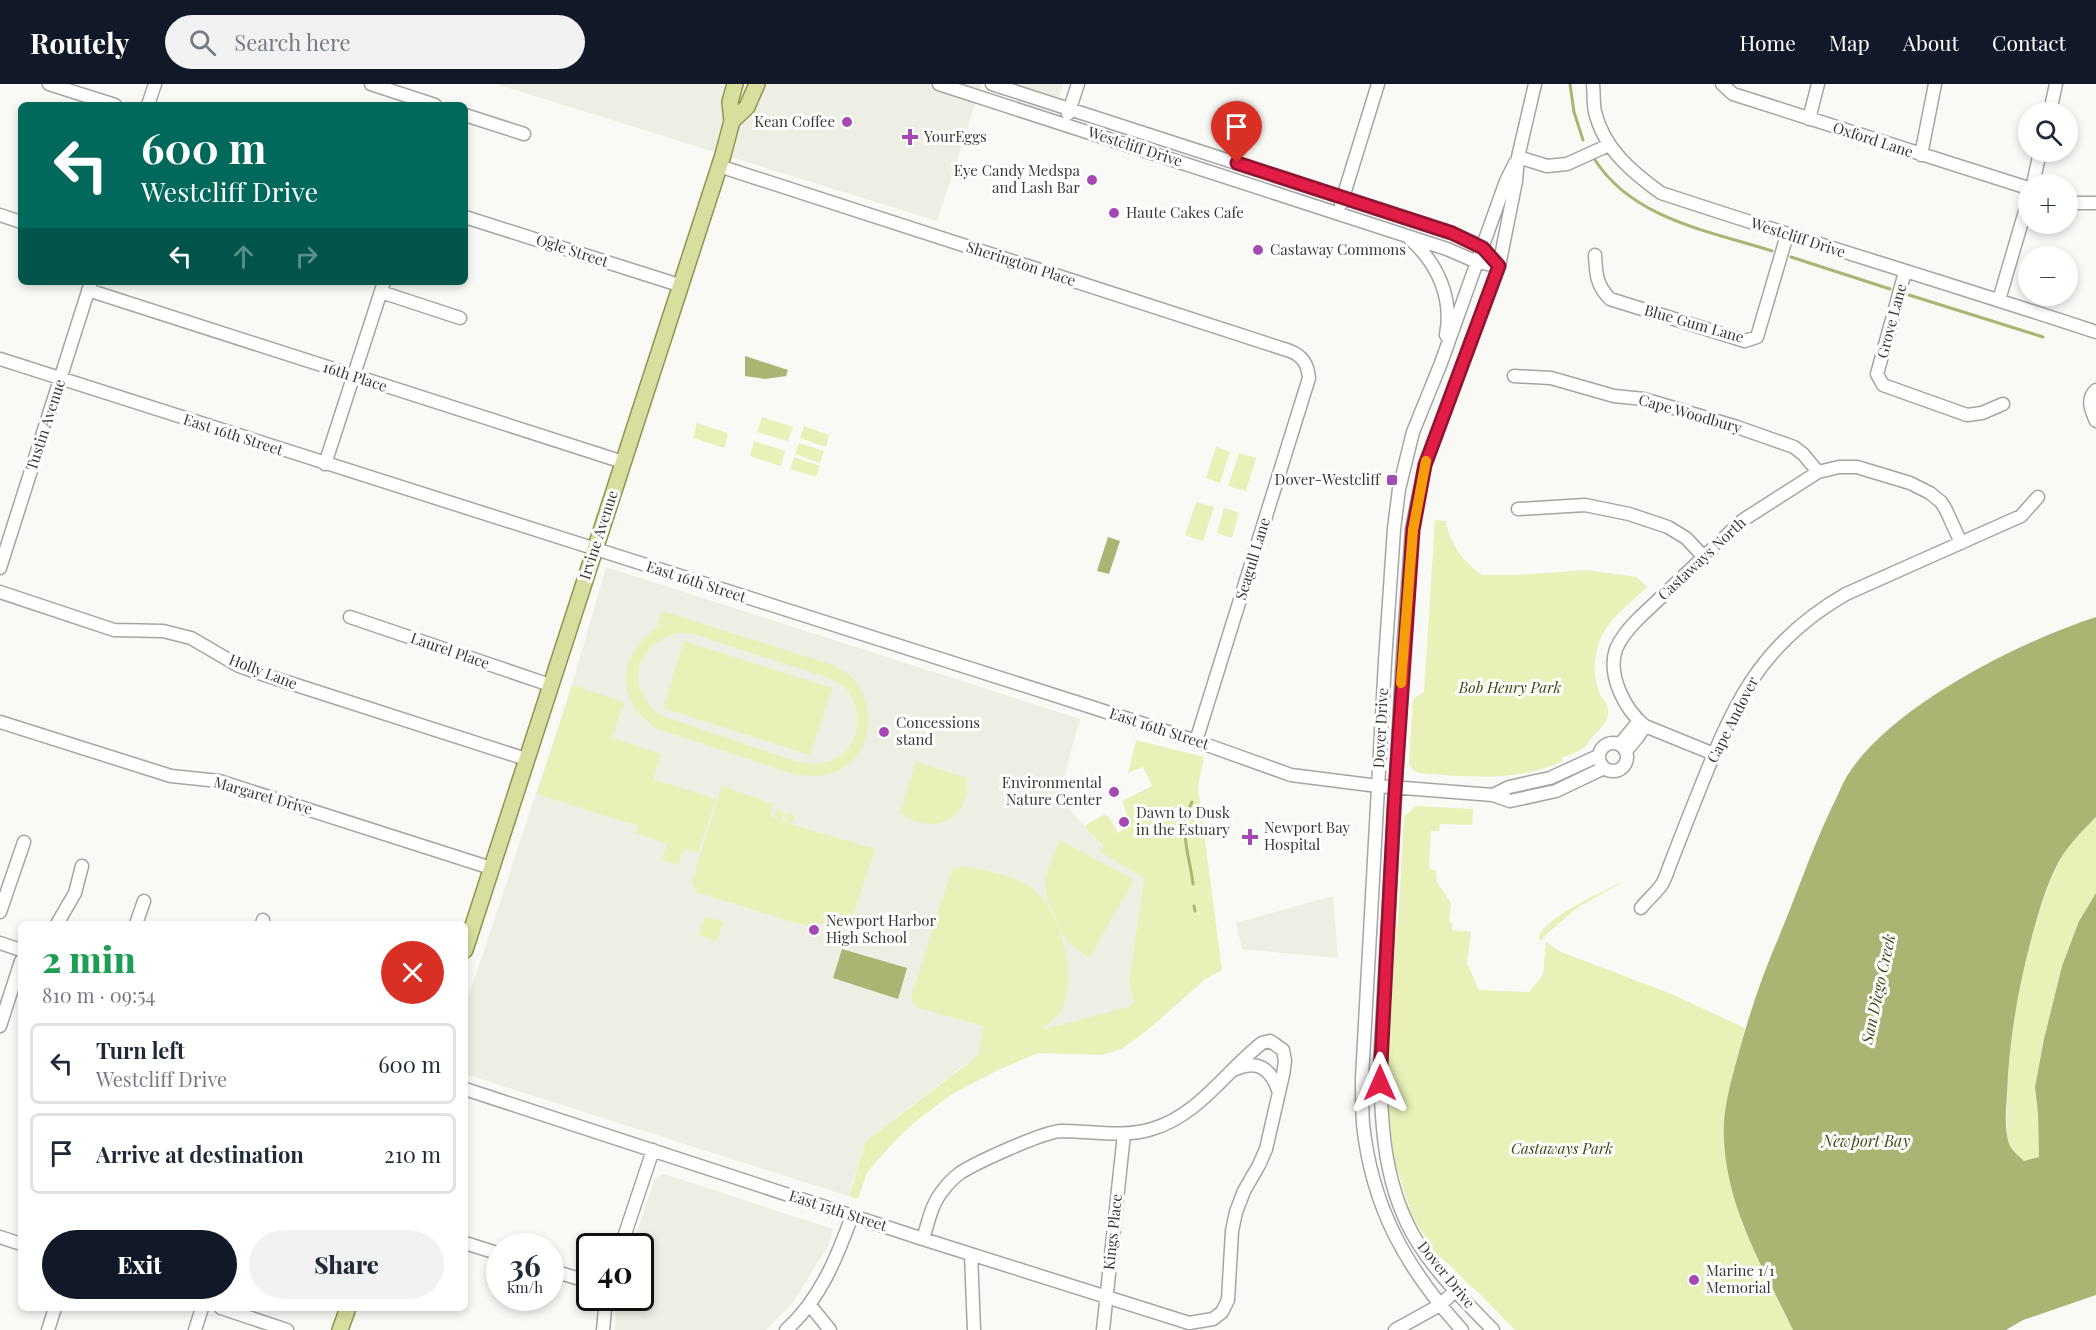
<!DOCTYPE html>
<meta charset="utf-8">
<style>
body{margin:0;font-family:"Playfair Display",serif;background:#f2f2f3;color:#1f2937;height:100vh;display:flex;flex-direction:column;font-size:22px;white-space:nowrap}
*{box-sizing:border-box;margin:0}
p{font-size:20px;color:#747a83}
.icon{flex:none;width:33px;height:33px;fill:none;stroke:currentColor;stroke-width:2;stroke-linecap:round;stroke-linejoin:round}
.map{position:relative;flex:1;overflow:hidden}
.sheet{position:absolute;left:18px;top:837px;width:450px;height:390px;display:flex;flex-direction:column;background:#fff;border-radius:9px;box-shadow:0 3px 9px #0003}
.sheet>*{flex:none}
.guide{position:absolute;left:18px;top:18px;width:450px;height:183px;border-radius:9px;box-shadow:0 3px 9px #0003;background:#00695c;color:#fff;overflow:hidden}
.tools{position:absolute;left:2018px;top:18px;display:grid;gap:12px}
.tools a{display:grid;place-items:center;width:60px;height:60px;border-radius:50%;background:#fff;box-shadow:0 3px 9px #0003;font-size:30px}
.speed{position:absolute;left:486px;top:1149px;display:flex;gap:12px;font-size:30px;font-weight:700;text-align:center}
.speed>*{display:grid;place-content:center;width:78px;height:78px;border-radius:50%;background:#fff;box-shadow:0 3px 9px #0003;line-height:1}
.speed small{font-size:15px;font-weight:400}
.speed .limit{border:3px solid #111;border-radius:9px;background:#fff;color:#111}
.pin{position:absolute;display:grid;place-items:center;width:51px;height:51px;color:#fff;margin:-62px -26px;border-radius:50% 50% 50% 0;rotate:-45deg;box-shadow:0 0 6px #0007}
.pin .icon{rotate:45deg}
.me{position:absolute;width:66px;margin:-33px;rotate:0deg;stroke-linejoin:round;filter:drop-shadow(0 0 4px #0008)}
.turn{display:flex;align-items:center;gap:21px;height:126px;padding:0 24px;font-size:27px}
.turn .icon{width:78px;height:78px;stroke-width:2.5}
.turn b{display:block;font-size:42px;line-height:51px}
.lanes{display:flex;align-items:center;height:57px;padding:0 24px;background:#0003;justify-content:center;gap:30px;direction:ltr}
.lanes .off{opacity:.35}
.round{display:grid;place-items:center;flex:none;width:63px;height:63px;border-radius:32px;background:#f2f2f3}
.summary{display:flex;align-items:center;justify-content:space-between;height:102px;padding:0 24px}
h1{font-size:36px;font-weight:800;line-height:45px;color:#1e9e55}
.button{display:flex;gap:12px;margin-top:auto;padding:12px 24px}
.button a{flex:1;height:69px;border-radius:36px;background:#111827;color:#fff;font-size:24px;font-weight:800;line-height:69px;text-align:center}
.button a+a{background:#f2f2f3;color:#1f2937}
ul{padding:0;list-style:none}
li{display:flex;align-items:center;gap:18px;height:81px;margin:0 12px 9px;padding:0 12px;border:3px solid #e0e1e3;border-radius:9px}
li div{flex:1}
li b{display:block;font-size:22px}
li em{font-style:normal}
header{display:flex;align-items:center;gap:36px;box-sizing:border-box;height:84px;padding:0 30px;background:#111827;color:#fff}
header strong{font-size:28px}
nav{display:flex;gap:33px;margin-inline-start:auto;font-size:21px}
.search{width:420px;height:54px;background:#f2f2f3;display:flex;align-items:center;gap:15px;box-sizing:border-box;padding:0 21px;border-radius:33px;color:#747a83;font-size:22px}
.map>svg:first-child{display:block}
.built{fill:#edefe4}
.green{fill:#e9f1b8;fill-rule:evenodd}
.water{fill:#abb473}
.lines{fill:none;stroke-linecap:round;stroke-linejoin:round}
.stream{stroke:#abb473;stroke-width:3}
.minor-casing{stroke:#a5a6a3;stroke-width:15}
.major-casing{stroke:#8e9650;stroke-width:18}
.minor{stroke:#fff;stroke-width:12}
.major{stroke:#d7de9e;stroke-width:15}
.route-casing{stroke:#92132f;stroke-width:15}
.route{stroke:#e11d48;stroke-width:10}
.slow{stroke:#f59e0b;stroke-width:10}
.poi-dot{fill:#a449b4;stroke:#fffffe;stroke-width:2}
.labels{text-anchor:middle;stroke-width:6;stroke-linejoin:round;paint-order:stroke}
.poi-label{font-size:15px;fill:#383837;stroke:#fffffe;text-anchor:start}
.street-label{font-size:15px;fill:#383837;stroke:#fffffe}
.park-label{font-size:15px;font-style:italic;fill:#3e4311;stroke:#fffffe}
.water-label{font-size:16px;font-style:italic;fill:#474c1c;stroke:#fffffe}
</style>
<header>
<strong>Routely</strong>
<div class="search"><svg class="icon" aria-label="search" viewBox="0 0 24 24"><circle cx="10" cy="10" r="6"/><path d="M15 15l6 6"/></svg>Search here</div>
<nav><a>Home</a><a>Map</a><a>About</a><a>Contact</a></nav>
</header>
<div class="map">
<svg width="2096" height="1246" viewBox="0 0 2096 1246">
<rect width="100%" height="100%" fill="#f9f9f6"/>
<path class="built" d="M496 0H982L937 137Z
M1006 0H1063L1057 19Z
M606 483 1080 635 1059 713 1103 763 1100 768 1144 794 1129 898 1134 918 1128 923 979 972 963 982 866 1057 848 1112 465 990V923L572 601Z
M1333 812 1338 874 1242 865 1236 839Z
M664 1090 833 1145 829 1160 794 1217 766 1246H615L617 1214H640V1162H632L655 1095Z"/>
<path class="green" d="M762 333 793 343 788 357 757 348Z
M697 339 728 349 724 364 693 354Z
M804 342 829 351 826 363 800 354Z
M754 357 785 367 781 382 750 372Z
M799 359 824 367 820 379 795 370Z
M1216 363 1230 368 1220 399 1206 394Z
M1239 369 1256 374 1246 407 1228 402Z
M794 373 820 382 816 393 790 385Z
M1196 418 1214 423 1203 457 1185 451Z
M1224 424 1239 429 1232 454 1217 449Z
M1435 436 1446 437C1450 461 1463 477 1482 491H1515L1587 486 1637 493 1647 503C1630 519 1607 536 1599 558 1594 574 1593 592 1599 608 1600 612 1604 615 1606 619 1612 633 1604 642 1594 651 1591 654 1589 658 1586 662 1581 667 1569 671 1562 674L1563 677C1517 698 1469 693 1419 689L1414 687 1409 680 1413 615 1424 608Z
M662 527 833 581C839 585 848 589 853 594 878 623 873 674 834 688 820 694 808 692 793 690L655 644C646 636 638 630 632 620 616 589 634 557 661 541L658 539ZM678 549 693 550 829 594C834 597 841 600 845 604 866 626 860 667 830 677 819 681 809 680 798 678L660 631C624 602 634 561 678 549Z
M684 557 832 604 810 671 663 624Z
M572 601 624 618 612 654 661 670 653 695 716 715 698 769 683 765 678 781 662 776 667 760 636 749 638 742 537 710Z
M1136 656 1204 673 1198 703 1222 886 1204 896 1149 945 1123 964 1103 971 1038 969 998 986 952 1010 916 1037 892 1060 867 1088 858 1115 849 1112 866 1057 979 971 983 942 916 923 911 913 952 785C958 784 965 782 970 783 987 786 1024 795 1035 806 1062 832 1079 893 1061 927 1056 935 1047 940 1041 946L1128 923 1134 918 1129 898 1144 794 1100 768 1103 762 1085 743 1088 739 1104 731 1109 733 1118 749 1131 741 1122 717 1152 702 1143 683 1128 689Z
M916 678 967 694C967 700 968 708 966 713 956 746 923 745 900 729Z
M722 702 773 720 770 733 777 735 774 732 778 725 782 726 784 731 781 736 786 738 785 731 791 728 795 734 790 740 875 765 852 834 806 842 696 808 692 797Z
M1416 722 1473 725 1472 741 1440 740 1439 747H1431L1429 784 1436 787 1437 798 1451 819 1449 838 1452 839V846L1471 848 1467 879 1479 906 1529 908 1543 891 1546 858 1561 868 1669 909 1745 944 1728 1010 1741 1137 1793 1246H1515L1475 1205 1471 1203 1452 1183 1436 1170 1412 1132 1395 1079 1388 1029 1387 987 1396 844 1398 839 1404 733Z
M2096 733V809L2079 837 2062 882 2044 955 2035 1003 2038 1030 2039 1073 2024 1077 2010 1063 2007 1052C2005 975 2015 899 2040 826 2048 802 2057 776 2073 756 2079 748 2088 741 2096 733Z
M1059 756 1132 794 1133 798 1089 874 1068 858 1061 847 1047 816 1045 795Z
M1627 796 1578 823 1543 853V857L1539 854C1542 834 1608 805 1627 796Z
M705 832 723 838 717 857 699 851Z"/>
<path class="water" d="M745 272 788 286 786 292 765 295 745 292Z
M1108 453 1120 457 1109 490 1097 487Z
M2096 533V733C2081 748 2068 761 2058 779 2046 802 2039 827 2032 852 2018 904 2009 956 2007 1010 2006 1026 2004 1044 2009 1060 2012 1067 2019 1072 2024 1077L2039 1073 2038 1030 2035 1003 2044 955 2062 882 2079 837 2096 809V1211L2023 1236 2006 1246H1793C1764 1185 1727 1125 1724 1056 1722 1029 1730 1001 1737 975 1748 934 1761 894 1778 855 1796 812 1811 767 1831 725 1837 714 1841 702 1847 692 1891 622 2019 558 2096 533Z
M842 865 907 884 898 915 833 894Z"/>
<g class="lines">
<path class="stream" d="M1570 0 1574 28 1583 56
M1595 76C1633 135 1709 147 1772 167
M1791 173 1890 205
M1909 211 2043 253
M1192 718C1177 745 1190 772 1193 800
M1194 822 1195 827"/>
<g class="minor-casing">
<path id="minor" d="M49 0 115 21
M371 0 435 21
M939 0 1447 165 1477 178 1499 182
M992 0 1452 149 1483 163 1488 170
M1593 0C1594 9 1593 19 1595 28 1604 65 1632 88 1661 109 1806 157 1951 200 2096 248
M1722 0 1733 10 2028 104
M148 21 155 0
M2050 28 2056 0
M1068 30 1078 0
M465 31 524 50
M1809 35 1818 0
M1921 71 1935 0
M1518 73 1547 82 1567 80 1609 61
M719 82 1290 267C1303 272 1308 281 1309 294L1196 657
M2033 100 2040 68
M2067 117 2074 119H2096
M1341 120 1378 0
M0 131 21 138
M465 133 679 201
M1410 155C1438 180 1453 214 1446 251
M1595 171C1596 189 1596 201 1610 215L1745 257 1757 253 1787 151
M1905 188 1877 290 1883 301 1967 331 1982 329 2003 320
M88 206 623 378
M381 208 460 234
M1999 216 2028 117
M0 275 1085 621 1196 657 1291 691 1378 702 1493 711 1510 717 1556 707 1604 684
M1514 292 1551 294 1614 312 1644 315 1737 343 1794 363 1803 370 1818 388
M2096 306C2086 315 2091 326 2096 337
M325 380 384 198
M1518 425 1585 421 1629 430 1668 443 1686 454 1703 472
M0 484 91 198
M0 508 114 546 163 547 191 554 239 582 259 589 526 675
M350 533 550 601
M0 638 171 692 219 697 491 784
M1599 673a14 14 0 1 1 28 0a14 14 0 1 1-28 0Z
M1620 660 1639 637
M1626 667 1637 654 1645 642
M1714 670 1645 642C1625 626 1607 591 1616 565 1621 553 1630 543 1639 534L1743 436 1818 388 1839 383H1857L1910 399 1930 409 1941 418 1946 426 1961 459
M1493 711 1509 703 1550 694 1598 672
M1641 824C1647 816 1657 808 1662 800 1666 794 1668 785 1671 778 1677 763 1683 747 1689 732 1728 635 1750 565 1846 510L2021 432 2038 413
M0 828 24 758
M57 840 75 809 82 782
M136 840 144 817
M262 840 263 836
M0 859 21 866
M0 942 21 877
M1236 985C1259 975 1272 986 1279 1009
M465 1005 923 1155 1189 1239 1213 1235 1222 1228 1228 1216 1232 1147 1236 1128 1244 1107 1259 1081 1266 1065 1283 991 1285 977 1283 966 1270 957 1262 959C1225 988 1199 1031 1152 1045 1123 1054 1091 1047 1061 1047 1043 1048 977 1078 960 1089 955 1093 948 1099 944 1105 932 1118 928 1139 923 1155
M0 1153 21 1160
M465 1159 500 1170
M621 1162 653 1066
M971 1170 974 1246
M550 1186 590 1198
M809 1220 830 1246
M221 1224 287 1246
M48 1246 55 1224
M195 1246 202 1224
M603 1246 606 1214
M786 1246C820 1216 837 1173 852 1132
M1103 1246 1124 1050
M1395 1246 1440 1221 1455 1207
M1462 1246C1406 1184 1372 1124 1363 1040 1362 1025 1362 1009 1362 994L1385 577 1394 445 1399 405 1413 348 1441 279 1506 97 1515 79
M1493 1246C1467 1219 1438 1191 1418 1159 1384 1105 1381 1042 1380 981L1403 570 1412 445 1425 381 1499 182 1516 97 1518 73 1535 0"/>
</g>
<g class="major-casing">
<path id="major" d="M732 37 747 23 757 0
M465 866 723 71 732 37 730 18 735 0
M340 1246 348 1224"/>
</g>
<use href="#minor" class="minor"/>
<use href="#major" class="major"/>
</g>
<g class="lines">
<g class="route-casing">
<path id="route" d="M1237 79 1452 149 1483 164 1499 182 1425 381 1413 446 1394 723 1380 999"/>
</g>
<use href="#route" class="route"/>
<path class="slow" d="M1401 599 1413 446 1426 377"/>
</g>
<g class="poi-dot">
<circle cx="847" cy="38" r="6"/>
<path d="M907 44h6v6h6v6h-6v6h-6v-6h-6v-6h6z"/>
<circle cx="1092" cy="96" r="6"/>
<circle cx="1114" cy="129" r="6"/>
<circle cx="1258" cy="166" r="6"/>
<rect x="1386" y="390" width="12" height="12" rx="3"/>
<circle cx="884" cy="648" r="6"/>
<circle cx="1114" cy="708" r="6"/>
<circle cx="1124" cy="738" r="6"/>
<path d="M1247 744h6v6h6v6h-6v6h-6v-6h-6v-6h6z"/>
<circle cx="814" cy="846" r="6"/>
<circle cx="1694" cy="1196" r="6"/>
</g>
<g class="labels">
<g class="poi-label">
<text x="835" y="43" text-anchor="end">Kean Coffee</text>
<text x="924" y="58">YourEggs</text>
<text x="1080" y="92" text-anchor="end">Eye Candy Medspa<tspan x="1080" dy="17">and Lash Bar</tspan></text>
<text x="1126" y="134">Haute Cakes Cafe</text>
<text x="1270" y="171">Castaway Commons</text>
<text x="1380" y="401" text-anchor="end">Dover-Westcliff</text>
<text x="896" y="644">Concessions<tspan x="896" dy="17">stand</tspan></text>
<text x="1102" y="704" text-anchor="end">Environmental<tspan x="1102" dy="17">Nature Center</tspan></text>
<text x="1136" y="734">Dawn to Dusk<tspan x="1136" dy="17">in the Estuary</tspan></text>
<text x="1264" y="749">Newport Bay<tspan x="1264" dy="17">Hospital</tspan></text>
<text x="826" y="842">Newport Harbor<tspan x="826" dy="17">High School</tspan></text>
<text x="1706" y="1192">Marine 1/1<tspan x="1706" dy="17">Memorial</tspan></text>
</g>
<g class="street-label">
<text transform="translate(1873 56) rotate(18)" y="5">Oxford Lane</text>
<text transform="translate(1135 63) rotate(18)" y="5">Westcliff Drive</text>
<text transform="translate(1798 154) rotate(18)" y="5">Westcliff Drive</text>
<text transform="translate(572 167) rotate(18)" y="5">Ogle Street</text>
<text transform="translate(1021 180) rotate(18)" y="5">Sherington Place</text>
<text transform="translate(1892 237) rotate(-75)" y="5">Grove Lane</text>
<text transform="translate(1694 240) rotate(16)" y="5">Blue Gum Lane</text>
<text transform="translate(355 293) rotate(18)" y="5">16th Place</text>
<text transform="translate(1690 330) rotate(16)" y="5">Cape Woodbury</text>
<text transform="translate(46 341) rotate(-72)" y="5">Tustin Avenue</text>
<text transform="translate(233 351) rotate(18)" y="5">East 16th Street</text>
<text transform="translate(599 451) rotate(-72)" y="5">Irvine Avenue</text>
<text transform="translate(1253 475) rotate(-73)" y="5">Seagull Lane</text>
<text transform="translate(1702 475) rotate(-43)" y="5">Castaways North</text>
<text transform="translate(696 498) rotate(18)" y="5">East 16th Street</text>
<text transform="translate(450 567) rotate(19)" y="5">Laurel Place</text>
<text transform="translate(263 588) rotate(21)" y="5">Holly Lane</text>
<text transform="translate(1733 636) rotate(-63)" y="5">Cape Andover</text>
<text transform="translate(1381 644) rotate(-87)" y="5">Dover Drive</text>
<text transform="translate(1159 645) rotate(18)" y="5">East 16th Street</text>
<text transform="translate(263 712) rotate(16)" y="5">Margaret Drive</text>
<text transform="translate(838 1127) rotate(18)" y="5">East 15th Street</text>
<text transform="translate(1113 1148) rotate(-84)" y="5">Kings Place</text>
<text transform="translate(1446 1191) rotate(51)" y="5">Dover Drive</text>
</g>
<g class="park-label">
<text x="1510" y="609">Bob Henry Park</text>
<text x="1562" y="1070">Castaways Park</text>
</g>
<g class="water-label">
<text transform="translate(1878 905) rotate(-78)" y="6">San Diego Creek</text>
<text x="1866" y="1063">Newport Bay</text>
</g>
</g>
</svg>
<div class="tools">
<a><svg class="icon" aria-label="search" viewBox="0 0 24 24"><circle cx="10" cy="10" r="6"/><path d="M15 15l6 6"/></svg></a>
<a>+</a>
<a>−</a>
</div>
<div class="speed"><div>36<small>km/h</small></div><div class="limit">40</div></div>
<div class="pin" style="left:1237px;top:79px;background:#d93025"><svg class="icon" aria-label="arrive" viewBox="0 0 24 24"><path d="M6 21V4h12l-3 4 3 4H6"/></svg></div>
<svg class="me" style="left:1380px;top:999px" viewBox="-20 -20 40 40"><path d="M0-17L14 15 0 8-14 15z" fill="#e11d48" stroke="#fff" stroke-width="4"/></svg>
<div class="guide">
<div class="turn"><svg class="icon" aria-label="left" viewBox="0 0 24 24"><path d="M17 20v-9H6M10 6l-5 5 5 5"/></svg><div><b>600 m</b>Westcliff Drive</div></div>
<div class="lanes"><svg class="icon" aria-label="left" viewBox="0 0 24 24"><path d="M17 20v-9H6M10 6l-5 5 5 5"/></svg><svg class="icon off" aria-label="ahead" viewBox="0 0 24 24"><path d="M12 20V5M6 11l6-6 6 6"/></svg><svg class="icon off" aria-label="right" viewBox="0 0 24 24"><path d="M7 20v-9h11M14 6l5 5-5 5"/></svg></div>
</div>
<section class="sheet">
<div class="summary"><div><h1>2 min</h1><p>810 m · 09:54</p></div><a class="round" style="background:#d93025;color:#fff"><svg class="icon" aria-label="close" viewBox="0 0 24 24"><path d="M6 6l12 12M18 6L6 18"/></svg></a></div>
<ul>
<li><svg class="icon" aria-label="left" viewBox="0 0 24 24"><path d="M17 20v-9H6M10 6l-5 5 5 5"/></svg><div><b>Turn left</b><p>Westcliff Drive</p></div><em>600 m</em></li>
<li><svg class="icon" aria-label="arrive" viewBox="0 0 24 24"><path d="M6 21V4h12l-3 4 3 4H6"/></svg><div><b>Arrive at destination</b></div><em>210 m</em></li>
</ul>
<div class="button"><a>Exit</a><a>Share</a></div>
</section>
</div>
